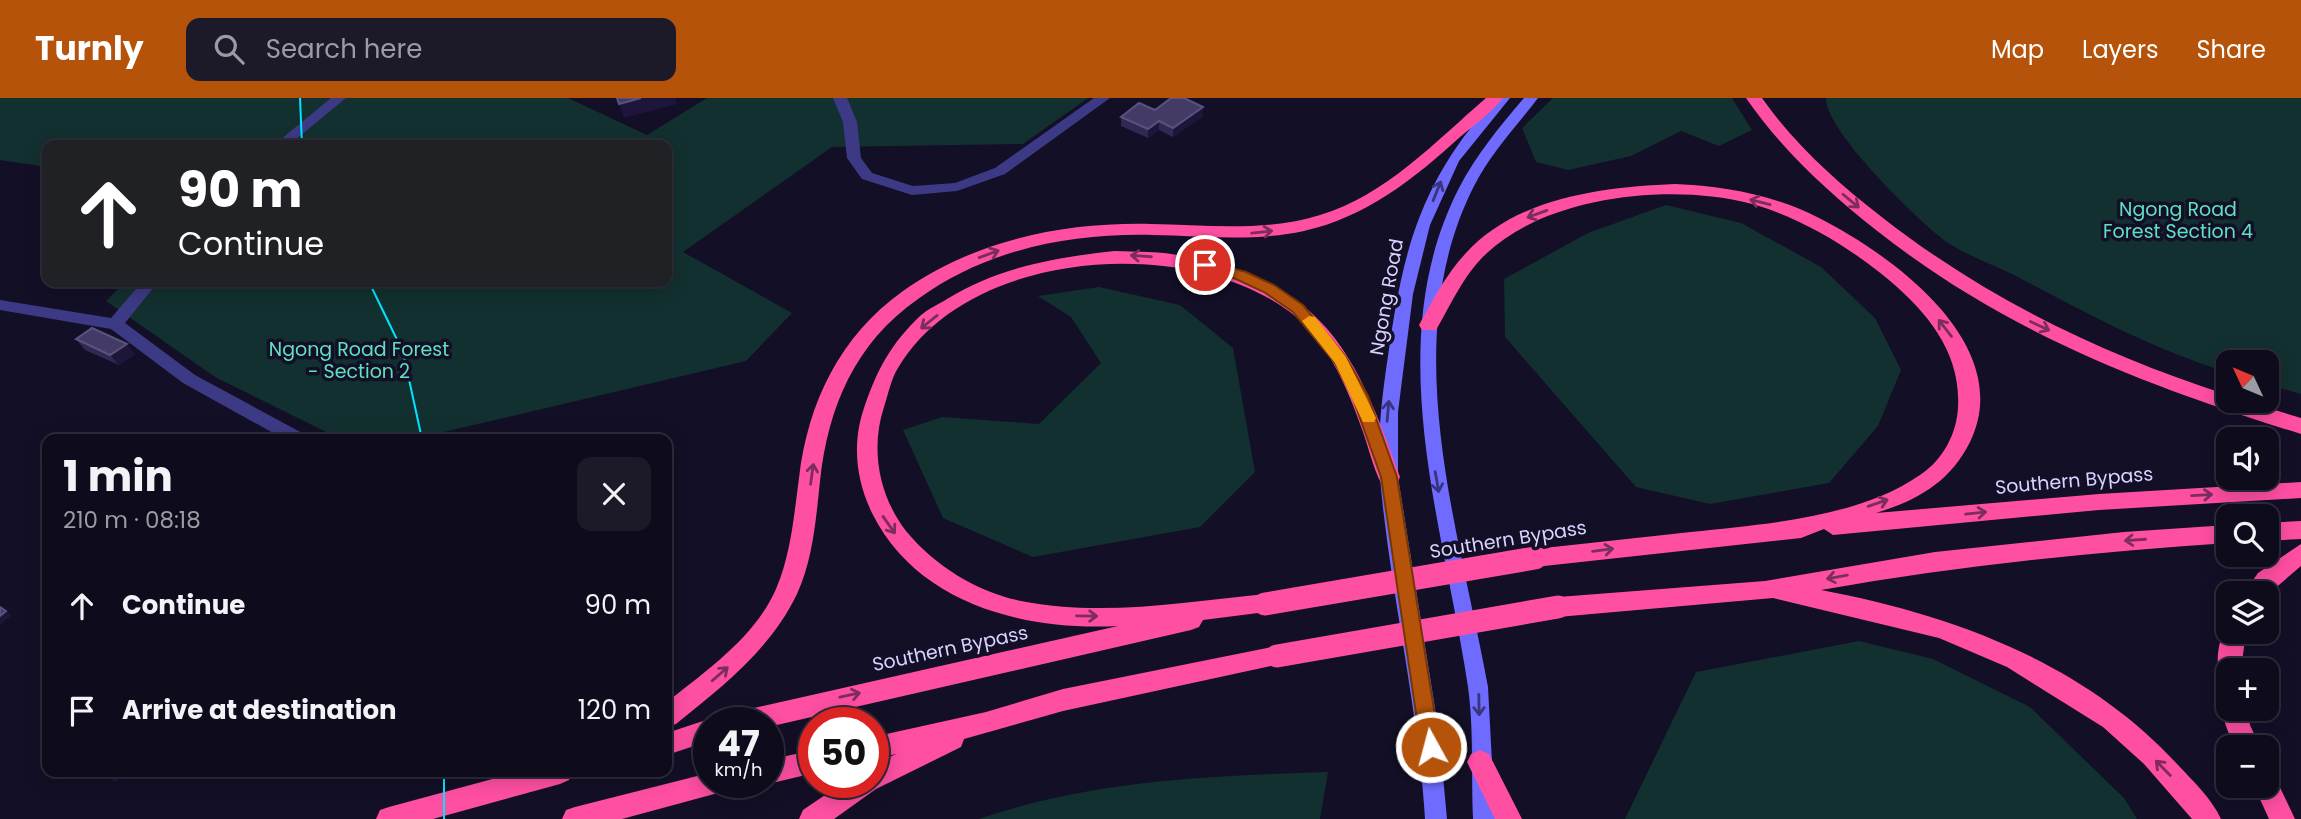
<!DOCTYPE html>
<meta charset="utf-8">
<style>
body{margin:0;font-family:Poppins,sans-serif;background:#1c1929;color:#f1f3f6;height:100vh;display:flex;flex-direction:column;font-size:26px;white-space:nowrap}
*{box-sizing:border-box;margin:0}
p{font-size:23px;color:#9b9ba3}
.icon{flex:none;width:38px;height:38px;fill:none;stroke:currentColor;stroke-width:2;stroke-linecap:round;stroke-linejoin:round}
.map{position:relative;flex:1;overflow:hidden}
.panel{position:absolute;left:42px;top:336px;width:630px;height:343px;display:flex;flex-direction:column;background:#0e0b1c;border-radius:14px;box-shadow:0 4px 18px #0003,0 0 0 2px #2e2b3b}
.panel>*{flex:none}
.banner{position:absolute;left:42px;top:42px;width:630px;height:147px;border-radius:14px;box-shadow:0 4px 18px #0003,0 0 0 2px #2e2b3b;background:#202124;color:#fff;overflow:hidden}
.needle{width:46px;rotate:314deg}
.buttons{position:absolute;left:2216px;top:252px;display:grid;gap:14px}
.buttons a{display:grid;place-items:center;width:63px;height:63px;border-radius:14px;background:#0e0b1c;box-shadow:0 4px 18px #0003,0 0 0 2px #2e2b3b;font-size:35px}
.speed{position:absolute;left:693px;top:609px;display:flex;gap:14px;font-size:35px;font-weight:700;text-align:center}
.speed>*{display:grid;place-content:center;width:91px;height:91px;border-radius:50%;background:#0e0b1c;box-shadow:0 4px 18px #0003,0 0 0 2px #2e2b3b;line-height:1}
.speed small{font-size:18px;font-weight:400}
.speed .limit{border:10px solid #d22;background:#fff;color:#111}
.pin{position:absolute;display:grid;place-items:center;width:60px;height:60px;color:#fff;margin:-30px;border:4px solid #fff;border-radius:50%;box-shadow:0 2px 7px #0007}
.me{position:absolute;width:77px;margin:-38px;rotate:353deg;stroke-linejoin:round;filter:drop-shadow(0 0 5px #0008)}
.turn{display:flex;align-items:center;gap:24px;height:147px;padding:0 21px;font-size:32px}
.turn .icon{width:91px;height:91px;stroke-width:2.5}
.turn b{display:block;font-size:49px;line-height:60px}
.round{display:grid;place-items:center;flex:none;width:74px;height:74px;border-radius:14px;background:#1c1929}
.summary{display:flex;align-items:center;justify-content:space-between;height:119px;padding:0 21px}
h1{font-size:42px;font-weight:700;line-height:52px}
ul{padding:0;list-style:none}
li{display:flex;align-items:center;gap:21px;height:105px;padding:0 21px}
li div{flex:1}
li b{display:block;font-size:26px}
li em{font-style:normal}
header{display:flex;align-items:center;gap:42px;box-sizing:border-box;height:98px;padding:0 35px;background:#b45309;color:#fff}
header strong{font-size:33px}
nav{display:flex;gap:38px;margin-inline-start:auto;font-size:24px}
.search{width:490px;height:63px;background:#1c1929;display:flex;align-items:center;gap:18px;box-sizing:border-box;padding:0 24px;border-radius:14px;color:#9b9ba3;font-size:26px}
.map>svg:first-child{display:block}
.green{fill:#12302f}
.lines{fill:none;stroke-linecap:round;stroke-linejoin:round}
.street{fill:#3d3a85;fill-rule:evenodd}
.secondary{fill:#6f6bff;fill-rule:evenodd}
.highway{fill:#ff4fa3;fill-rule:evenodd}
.tram{stroke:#00e5ff;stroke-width:2}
.highway-bridge{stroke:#ff4fa3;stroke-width:23}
.wall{fill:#312854}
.shaded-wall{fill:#1d163a}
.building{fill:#433a66;stroke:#5a527e;stroke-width:2}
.oneway{stroke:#38347d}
.oneway2{stroke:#7d2c5e}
.route{fill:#b45309;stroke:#753606;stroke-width:2}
.slow{fill:#f59e0b}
.labels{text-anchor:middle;stroke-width:7;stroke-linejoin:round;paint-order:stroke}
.park-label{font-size:19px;fill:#5fe0c0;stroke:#130f26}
.street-label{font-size:19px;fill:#d9d4ff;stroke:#130f26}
</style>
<header>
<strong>Turnly</strong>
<div class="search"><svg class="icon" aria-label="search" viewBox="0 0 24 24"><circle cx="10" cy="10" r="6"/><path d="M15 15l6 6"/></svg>Search here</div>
<nav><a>Map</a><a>Layers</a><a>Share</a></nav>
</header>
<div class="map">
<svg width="2301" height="721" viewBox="0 0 2301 721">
<rect width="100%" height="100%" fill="#130f26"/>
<path class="green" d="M0 0H568L647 37 707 0H1088L1023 46 832 49 683 154 792 215 746 263 414 341H340L215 279 106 203 125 184H667V47H47V69L0 62Z
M1553 0H1732L1752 32 1719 48 1681 33 1631 58 1568 72 1536 64 1522 30Z
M1826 0H2301V296L2266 286V264H2228V274C2153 252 2083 213 2014 177 1990 165 1959 155 1939 138 1912 116 1825 32 1826 0Z
M1666 107 1741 125 1821 169 1875 220 1901 272 1878 328 1829 385 1710 406 1636 389 1505 239 1504 181 1588 135Z
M1099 189 1180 207 1233 250 1255 374 1200 429 1033 459 943 420 903 332 942 319 1039 326 1101 265 1071 219 1038 198Z
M1859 543 1933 561 2030 609 2124 700 2137 721H1625L1696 574Z
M1328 674 1320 721H979C1092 682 1210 678 1328 674Z"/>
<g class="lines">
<path class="street" d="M331 0H346L289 47H274Z
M833 0H847L857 24 861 60 872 75 913 88 955 85 995 70 1094 0H1110L1005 76 957 93 912 97 862 81 847 60 843 24Z
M142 184H158L125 225 195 277 304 336 306 341H284L183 285 111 231 0 212V202L111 220Z"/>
<path class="secondary" d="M1496 0H1510L1459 63 1430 127 1413 196 1398 314V379L1439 635 1447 721H1425C1418 606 1390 494 1380 380 1377 339 1382 298 1388 258 1403 150 1421 82 1496 0Z
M1524 0H1538C1515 30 1490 56 1473 90 1396 245 1459 430 1488 589L1495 721H1473C1471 677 1474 632 1468 589 1444 427 1379 246 1459 90 1476 57 1500 28 1524 0Z"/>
<path class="highway" d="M1486 0H1503C1491 15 1474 27 1460 39 1414 81 1366 119 1304 133 1254 144 1203 138 1153 137 1070 135 987 151 918 201 855 245 828 309 820 383 816 421 813 461 797 496 770 552 723 588 676 626L667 629V604C707 572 755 539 776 491 791 456 794 417 799 380 808 304 840 238 903 193 975 142 1064 124 1151 126 1207 127 1266 134 1320 117 1385 98 1436 43 1486 0Z
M1746 0H1762C1795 47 1838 85 1883 120 1987 201 2102 256 2228 297V303H2245L2301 320V336C2146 288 2005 234 1876 132 1827 93 1782 52 1746 0Z
M1675 86C1725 88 1774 97 1819 120 1892 157 2017 247 1970 344 1950 384 1918 402 1876 415L2099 396 2301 384V400L2099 412 1833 437 1824 431 1801 440 1535 469 1527 466 1524 460 1527 454 1535 451C1587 445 1639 440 1691 434 1764 426 1858 420 1920 377 1943 362 1957 335 1958 309 1961 255 1928 215 1889 182 1849 149 1802 120 1752 106 1673 85 1549 97 1487 155 1464 176 1452 205 1436 232H1422L1419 227C1433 202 1446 176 1466 155 1517 99 1604 89 1675 86Z
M1114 153C1137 154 1161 153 1183 158 1324 185 1356 254 1400 379L1397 385H1381C1373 369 1369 351 1363 334 1348 291 1328 242 1290 214 1186 136 968 151 898 270 891 281 888 297 884 309 870 351 879 398 906 433 935 468 977 494 1021 503 1102 519 1185 504 1265 496L1273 499 1277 506 1273 513 1203 522 1199 529 1191 532 768 629V625H724L727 617 736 614 1118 528C1024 533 917 506 872 415 855 380 852 343 865 307 878 270 891 246 920 218 928 211 939 206 947 201 999 169 1054 160 1114 153Z
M2301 423V441L2266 443V425Z
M2228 427V445C2091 454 1956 468 1821 492 1953 517 2085 565 2178 667 2193 683 2212 701 2221 721H2192L2144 666 2103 629 2007 569 1939 540 1773 500 1558 519 1550 516 1546 509 1550 502 1558 499 1765 483 1935 454 2124 434Z
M2301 446V468L2266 498V495H2244L2258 475Z
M2228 526V534H2246L2241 572H2228V582L2221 579C2214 566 2219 537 2228 526Z
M1277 548 1285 551 1289 558 1285 565 1063 613 964 641 961 649 876 691 834 721H799L803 712 844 684H873V667L896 656 873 661V639L986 614 1063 591Z
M2226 603 2228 611H2247L2250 627 2260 649H2235C2229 635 2219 619 2226 603Z
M709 621 718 625H709V643L667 657V635Z
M814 652V675L768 686 764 684H768V662Z
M1480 652 1489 656 1522 721H1495L1467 664 1471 656Z
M518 674H573L569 682 560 686 433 721H376L380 712 389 709Z
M709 675V684H733L729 692 622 721H562L566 712 575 709Z
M2266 675 2275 679 2295 721H2269L2254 688H2266Z"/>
<path class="tram" d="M300 0 302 47
M369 184 403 254 422 341
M444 674V721"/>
<path class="highway-bridge" d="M1265 506 1535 460
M1277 558 1558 509"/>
</g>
<path class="wall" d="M1155 12 1203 18 1173 39 1159 32 1148 40 1121 28V19Z
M76 241 135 256 119 267 85 252Z"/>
<path class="shaded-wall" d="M641 0H675L677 6 624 20 619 6Z
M1203 9V18L1173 39V30Z
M1159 23V32L1148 40V31Z
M127 246 135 256 119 267 110 257Z
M671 348 675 358 667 374V356Z
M6 513 12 517 0 527V518Z
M106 674H128L115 684 104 676Z"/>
<path class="building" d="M617 0H641L619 6Z
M1171 0H1184L1203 9 1173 30 1159 23 1148 31 1121 19 1139 5 1155 12Z
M92 230 127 246 110 257 76 241Z
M667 347 671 348 667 356Z
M0 509 6 513 0 518Z"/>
<defs><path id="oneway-shaft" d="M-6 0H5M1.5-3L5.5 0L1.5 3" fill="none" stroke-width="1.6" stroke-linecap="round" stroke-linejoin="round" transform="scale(1.75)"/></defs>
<g class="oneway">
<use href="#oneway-shaft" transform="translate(1437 93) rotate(-68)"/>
<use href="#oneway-shaft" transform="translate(1388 313) rotate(-85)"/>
<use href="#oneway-shaft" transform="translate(1437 384) rotate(80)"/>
<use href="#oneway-shaft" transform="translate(1479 607) rotate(89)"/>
</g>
<g class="oneway2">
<use href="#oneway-shaft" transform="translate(1851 103) rotate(40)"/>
<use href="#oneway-shaft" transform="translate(1760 104) rotate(-166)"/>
<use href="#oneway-shaft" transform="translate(1537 116) rotate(160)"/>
<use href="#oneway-shaft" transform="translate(1262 134) rotate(-6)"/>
<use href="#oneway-shaft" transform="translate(989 156) rotate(-20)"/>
<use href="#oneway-shaft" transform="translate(1141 158) rotate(-176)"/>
<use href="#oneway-shaft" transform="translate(929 224) rotate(141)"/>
<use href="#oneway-shaft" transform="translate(2040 228) rotate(25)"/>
<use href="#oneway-shaft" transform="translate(1945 230) rotate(-128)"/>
<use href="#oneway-shaft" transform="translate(812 376) rotate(-82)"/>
<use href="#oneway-shaft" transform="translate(2202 397) rotate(-3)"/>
<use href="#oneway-shaft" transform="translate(1878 405) rotate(-19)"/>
<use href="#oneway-shaft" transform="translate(1976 415) rotate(-6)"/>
<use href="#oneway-shaft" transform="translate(889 427) rotate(55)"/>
<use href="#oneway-shaft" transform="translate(2135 442) rotate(176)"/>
<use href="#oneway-shaft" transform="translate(1603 452) rotate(-7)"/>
<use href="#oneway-shaft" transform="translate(1837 479) rotate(170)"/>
<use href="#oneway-shaft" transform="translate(1087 518) rotate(1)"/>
<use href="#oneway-shaft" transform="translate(720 576) rotate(-41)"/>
<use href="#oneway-shaft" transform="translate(850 597) rotate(-12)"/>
<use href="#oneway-shaft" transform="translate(2163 670) rotate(-134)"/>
</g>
<path class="route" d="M1205 163 1246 174 1274 187 1303 207 1346 259 1368 298 1397 379 1440 649 1438 655 1431 658 1424 655 1421 649 1381 379 1352 298 1335 265 1293 214 1264 194 1236 181 1201 170V164Z"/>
<path class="slow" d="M1309 218 1315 219 1346 259 1376 320 1374 324H1363L1335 265 1302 223Z"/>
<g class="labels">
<g class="park-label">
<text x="2178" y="118">Ngong Road<tspan x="2178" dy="22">Forest Section 4</tspan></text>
<text x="359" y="258">Ngong Road Forest<tspan x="359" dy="22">- Section 2</tspan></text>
</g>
<g class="street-label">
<text transform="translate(1386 199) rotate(-80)" y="7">Ngong Road</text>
<text transform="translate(2074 382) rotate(-5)" y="7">Southern Bypass</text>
<text transform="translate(1508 441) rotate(-9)" y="7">Southern Bypass</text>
<text transform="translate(950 550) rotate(-12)" y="7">Southern Bypass</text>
</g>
</g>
</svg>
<div class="buttons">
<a><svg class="needle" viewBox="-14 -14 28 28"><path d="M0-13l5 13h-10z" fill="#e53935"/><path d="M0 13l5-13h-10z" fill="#9b9ba3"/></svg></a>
<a><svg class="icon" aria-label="sound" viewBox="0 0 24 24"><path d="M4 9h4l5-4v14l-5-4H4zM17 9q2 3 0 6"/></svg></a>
<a><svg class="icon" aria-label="search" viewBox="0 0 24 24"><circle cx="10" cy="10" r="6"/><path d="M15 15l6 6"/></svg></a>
<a><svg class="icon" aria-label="layers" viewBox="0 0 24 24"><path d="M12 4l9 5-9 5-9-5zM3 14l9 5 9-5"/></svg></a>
<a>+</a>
<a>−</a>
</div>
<div class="speed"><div>47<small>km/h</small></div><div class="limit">50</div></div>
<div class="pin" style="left:1205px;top:167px;background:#d93025"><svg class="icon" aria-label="arrive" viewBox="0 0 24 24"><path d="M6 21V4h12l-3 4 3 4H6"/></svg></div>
<svg class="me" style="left:1431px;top:649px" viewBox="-20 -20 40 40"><circle r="17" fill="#b45309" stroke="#fff" stroke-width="3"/><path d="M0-11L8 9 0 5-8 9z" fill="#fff"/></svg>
<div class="banner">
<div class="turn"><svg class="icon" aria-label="ahead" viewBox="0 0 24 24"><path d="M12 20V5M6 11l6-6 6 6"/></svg><div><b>90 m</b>Continue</div></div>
</div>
<section class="panel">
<div class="summary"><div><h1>1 min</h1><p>210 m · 08:18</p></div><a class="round"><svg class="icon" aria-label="close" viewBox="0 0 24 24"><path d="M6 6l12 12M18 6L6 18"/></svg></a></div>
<ul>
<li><svg class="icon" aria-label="ahead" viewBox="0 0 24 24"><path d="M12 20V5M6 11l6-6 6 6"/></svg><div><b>Continue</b></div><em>90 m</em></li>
<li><svg class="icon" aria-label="arrive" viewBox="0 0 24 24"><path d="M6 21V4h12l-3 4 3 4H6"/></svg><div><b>Arrive at destination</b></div><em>120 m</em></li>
</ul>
</section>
</div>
